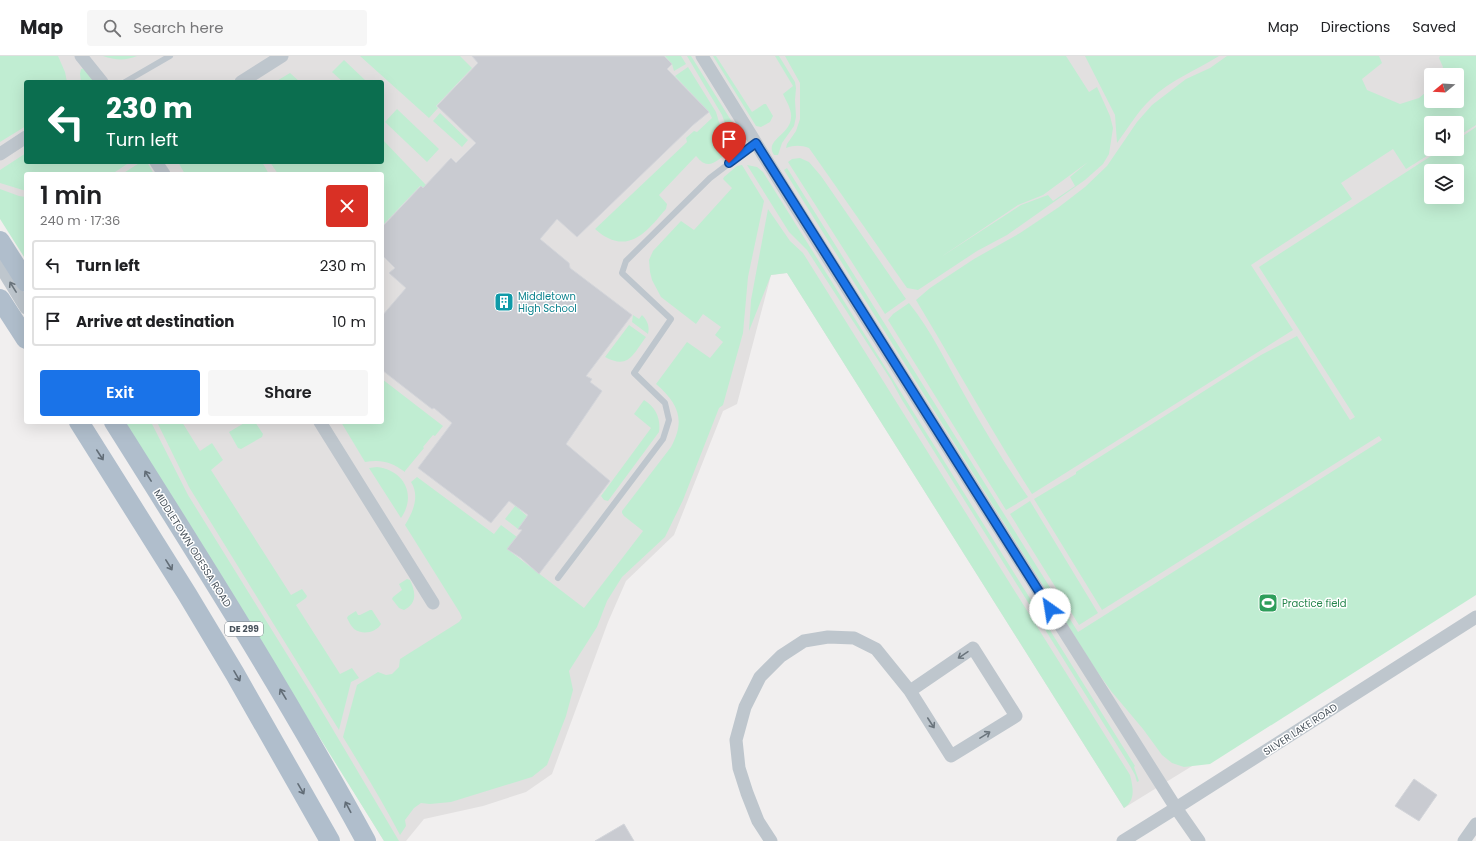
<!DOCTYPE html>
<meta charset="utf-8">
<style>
body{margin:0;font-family:Poppins,sans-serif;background:#f6f6f6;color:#202124;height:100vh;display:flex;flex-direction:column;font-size:15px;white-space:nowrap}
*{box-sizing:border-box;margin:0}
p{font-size:13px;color:#757577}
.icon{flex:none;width:22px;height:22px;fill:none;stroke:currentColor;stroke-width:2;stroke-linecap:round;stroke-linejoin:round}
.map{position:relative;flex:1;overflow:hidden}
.details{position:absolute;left:24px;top:116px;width:360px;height:252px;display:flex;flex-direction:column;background:#fff;border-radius:4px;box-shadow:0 4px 16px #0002}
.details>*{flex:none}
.hud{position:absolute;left:24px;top:24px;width:360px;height:84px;border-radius:4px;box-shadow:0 4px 16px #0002;background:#0b6e4f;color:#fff;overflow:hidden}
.needle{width:26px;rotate:252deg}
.fabs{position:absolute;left:1424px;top:12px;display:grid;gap:8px}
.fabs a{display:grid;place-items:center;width:40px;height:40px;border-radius:4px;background:#fff;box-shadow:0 4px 16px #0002;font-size:20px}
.pin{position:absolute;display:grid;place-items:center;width:34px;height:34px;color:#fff;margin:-41px -17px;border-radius:50% 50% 50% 0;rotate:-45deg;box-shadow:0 0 4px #0007}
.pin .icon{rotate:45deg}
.me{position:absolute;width:44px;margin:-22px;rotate:328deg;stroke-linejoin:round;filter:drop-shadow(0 0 3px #0008)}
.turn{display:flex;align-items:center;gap:14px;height:84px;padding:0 16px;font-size:18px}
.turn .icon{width:52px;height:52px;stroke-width:2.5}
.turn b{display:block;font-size:28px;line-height:34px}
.round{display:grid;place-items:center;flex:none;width:42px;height:42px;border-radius:4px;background:#f6f6f6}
.overview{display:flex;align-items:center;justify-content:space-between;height:68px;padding:0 16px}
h1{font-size:24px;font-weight:600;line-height:30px}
.primary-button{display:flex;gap:8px;margin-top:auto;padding:8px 16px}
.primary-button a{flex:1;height:46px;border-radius:4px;background:#1a73e8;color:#fff;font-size:16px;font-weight:600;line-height:46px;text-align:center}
.primary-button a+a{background:#f6f6f6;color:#202124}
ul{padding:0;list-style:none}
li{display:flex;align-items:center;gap:12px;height:50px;margin:0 8px 6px;padding:0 8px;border:2px solid #e0e0e0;border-radius:4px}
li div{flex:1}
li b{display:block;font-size:15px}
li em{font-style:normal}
header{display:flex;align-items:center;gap:24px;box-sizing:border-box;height:56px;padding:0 20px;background:#fff;border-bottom:1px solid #e0e0e0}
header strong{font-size:19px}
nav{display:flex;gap:22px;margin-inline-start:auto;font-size:14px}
.search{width:280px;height:36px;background:#f6f6f6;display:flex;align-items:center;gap:10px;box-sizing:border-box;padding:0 14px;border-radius:4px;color:#757577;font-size:15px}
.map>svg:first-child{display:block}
.education{fill:#e2e0e0;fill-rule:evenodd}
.green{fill:#c0edd2;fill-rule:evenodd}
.building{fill:#c9cbd1;stroke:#d3d5da}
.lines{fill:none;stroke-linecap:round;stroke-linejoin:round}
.lane{stroke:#bec6cd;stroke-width:6}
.street{stroke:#bec6cd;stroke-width:13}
.primary{stroke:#b0becc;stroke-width:20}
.oneway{stroke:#6b757d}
.oneway2{stroke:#626d77}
.route-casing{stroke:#114b97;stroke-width:10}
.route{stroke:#1a73e8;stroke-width:7}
.labels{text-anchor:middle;stroke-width:3;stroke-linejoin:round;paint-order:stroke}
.shield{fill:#fff;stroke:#7f868c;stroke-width:1}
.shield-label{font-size:9px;font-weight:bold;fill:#48525b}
.culture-label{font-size:10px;fill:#0d838f;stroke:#fff;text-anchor:start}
.street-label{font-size:10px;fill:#48525b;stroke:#fff}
.leisure-label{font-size:10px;fill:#27864d;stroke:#fff;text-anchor:start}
</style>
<header>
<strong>Map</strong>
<div class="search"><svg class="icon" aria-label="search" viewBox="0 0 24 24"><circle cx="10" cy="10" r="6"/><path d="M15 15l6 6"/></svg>Search here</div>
<nav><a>Map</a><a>Directions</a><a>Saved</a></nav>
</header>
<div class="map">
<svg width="1476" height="785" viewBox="0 0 1476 785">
<rect width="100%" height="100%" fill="#f1efef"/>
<path class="education" d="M0 0H1476V535L1124 752 787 217 771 219 737 348 723 355 674 479 626 525 608 566 552 718 526 736 483 750 424 763 406 785H384L126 366H382V118H26V202L0 160ZM1431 19H1457V45H1431ZM26 26H382V106H26ZM1431 67H1457V93H1431ZM1431 115H1457V141H1431Z"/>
<path class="green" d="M0 0H58L65 16 67 26H26V70L0 86Z
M103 0H137C125 5 115 4 103 0Z
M360 0H460L472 12 436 50 438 52 429 62Z
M665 0H681L686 8 674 15 672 8Z
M687 0H691L737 74 739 83 736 88 733 90 722 59Z
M713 0H716L752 56 764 48H766L773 60 770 66 761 71 756 70Z
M775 0H779L795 26 796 32 795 44 796 61 794 70 782 87 778 99H774C764 84 790 79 791 62 792 53 786 45 783 38L793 30Z
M785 0H1066L1089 36 1097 31 1110 60 1113 72 1109 98 1103 108 1085 124 1007 179 977 195 918 234 907 232 809 92C801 89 794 89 786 92L787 88 796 75 800 63V27ZM1088 106 1070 121 1075 130 1053 145 1048 139 1021 149 941 201 1018 149 1043 139Z
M1085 0H1219C1197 14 1170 24 1151 43 1138 55 1128 72 1117 87L1115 59Z
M1227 0H1379L1382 7 1362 23 1367 34 1400 48 1419 42 1431 32V45H1457V19H1439L1443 11 1439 2 1440 0H1476V69L1457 81V67H1431V93H1438L1406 113 1393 93 1341 127 1352 143 1251 209 1293 274 1032 438C991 374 955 309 916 244L930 232 974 203 1020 177 1059 151 1085 131 1107 110 1137 66 1152 49 1186 23 1210 12Z
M344 4 365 24 363 26H343L332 16Z
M688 11 716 56 724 83 730 94C724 99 712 112 704 107 701 106 698 102 696 100L659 139 667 148 666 153C651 170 634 195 608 182 603 180 599 176 595 173L687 86 686 82 694 75 697 76 712 62 709 56 675 20Z
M85 12 98 26H81L80 18 81 13Z
M290 17 300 26H275Z
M397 53 439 93 427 106 385 66Z
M440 57 468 84 462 91 433 65Z
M1476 71V539L1210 708 1184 711 1172 707 1162 699 1143 673 1111 635 1094 611 784 114 787 112 1078 576 1382 384 1379 380 1102 554 1034 443 1076 418V416L1261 299 1297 280 1350 364 1355 361 1259 211 1442 93H1457V84ZM1431 115H1457V141H1431Z
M382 83 426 129 423 132 420 130 382 170V118H278L270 106H382Z
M26 97V106H130L112 118H26V135L0 127V114Z
M800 102 809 106 821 120 906 243 885 258 788 106 792 103Z
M141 106H147L154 118H122Z
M178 106H262L269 118H185Z
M742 109 764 145 748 221 743 277 723 349 719 352 683 444 665 481 622 521 607 545 597 571 569 615 573 634 566 660 547 709 532 721 451 746 430 748 421 747 414 752 405 764 406 770 400 779C383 746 363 714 343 681L357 629 378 616 386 619 392 618 399 611 400 603 459 566 462 562 460 557 405 469C413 456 420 440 411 426L417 421 494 478 501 469 517 481 507 493 584 552 643 475 624 460 622 457V455L671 391C686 364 678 347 656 328L687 286 710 302 723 286 715 279 721 271 703 258 696 268 661 241 652 224 650 216 649 204 653 195 681 165 694 174 732 132 723 123 724 121 737 110Z
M747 109 757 111 763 116 1135 710 1134 711 1139 725 1137 726 1135 719 1130 710 902 344 891 324 807 194 789 176Z
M0 133 19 140 26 141V204L0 163Z
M768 153 790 185 803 197 1130 719C1133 731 1136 744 1124 752L787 217 771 219 749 275 751 244Z
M909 247C931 274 947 308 964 338 984 374 1005 408 1028 441L1006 454 888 264 893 258Z
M633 259 639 263 642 259C647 264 650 270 648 278L632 266Z
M629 269 646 281C633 298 629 314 605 301Z
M382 323 443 370 435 380 433 379 423 391 424 392 405 415V416C392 406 381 403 365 406L341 366H382Z
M644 344C656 351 661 363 659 376L608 445 604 444 601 440 651 372 634 358Z
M123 366H151L188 439 316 645 399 785H384Z
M157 366H182L200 395 212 387 223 404 211 414 291 539 302 533 307 540 306 542 296 549 340 618 352 612 359 622 351 626 339 674 189 431Z
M246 366H255L263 378 262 381 241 393 238 392 229 376Z
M377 411C404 414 417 439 401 462L369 412Z
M544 413 548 417 520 454 527 460 518 473 505 463Z
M1030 445 1098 557 1079 569 1010 458Z
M407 523 410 524C416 536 417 548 404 554L399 552 392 543 393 541 402 534 399 528Z
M370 554H372L381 568C376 577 362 579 354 573 351 570 349 566 347 562L348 560 356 555 358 559H360Z"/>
<path class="building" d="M472 0H664L672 8 667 13 709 56 693 69 577 181 557 163 540 183 569 207 570 212 632 259 586 320 592 323 590 326 602 335 566 388 610 425 539 518 521 502 507 493 522 474 518 473 528 459 509 445 491 467 418 412 452 367 434 352 432 353 382 314V260L406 232 389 217 395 212 382 199V171L421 130 423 132 451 102 456 107 476 87 437 50 478 7Z
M1414 723 1437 739 1419 765 1395 750Z
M624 768 634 785H595Z"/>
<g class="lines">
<path class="lane" d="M125 26 170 0
M558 522 663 383 669 364 665 347 634 317 671 263 622 217 626 205 710 122 756 87"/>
<path class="street" d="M81 0 102 26
M702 0 790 142 1176 752 1199 785
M241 26 282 0
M0 98 26 81
M156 106 164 118
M0 210 26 252
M320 366 433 547
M771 785 758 765 747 737 739 712 736 684 745 651 760 621 781 600 804 585 828 581 854 582 876 593 910 635 951 700 1016 660 973 592 910 635
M1123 785 1176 752 1476 561
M1464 785 1476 768"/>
<path class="primary" d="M0 185 26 226
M0 243 26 283
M79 366 187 538 235 618 330 785
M114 366C201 504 288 642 366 785"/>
</g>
<defs><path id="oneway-shaft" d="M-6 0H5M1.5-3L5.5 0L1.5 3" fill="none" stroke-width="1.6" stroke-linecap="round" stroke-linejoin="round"/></defs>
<g class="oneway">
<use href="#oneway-shaft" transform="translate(13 231) rotate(-122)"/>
<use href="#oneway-shaft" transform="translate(963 599) rotate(146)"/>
<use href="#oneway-shaft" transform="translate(931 667) rotate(57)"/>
<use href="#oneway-shaft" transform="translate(985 679) rotate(-32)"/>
</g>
<g class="oneway2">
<use href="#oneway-shaft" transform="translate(100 399) rotate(57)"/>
<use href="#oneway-shaft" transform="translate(148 420) rotate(-122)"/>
<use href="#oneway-shaft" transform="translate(169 509) rotate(58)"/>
<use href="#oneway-shaft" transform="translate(237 620) rotate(60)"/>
<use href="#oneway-shaft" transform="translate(283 638) rotate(-121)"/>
<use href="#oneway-shaft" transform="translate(301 733) rotate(60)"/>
<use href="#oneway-shaft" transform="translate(348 751) rotate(-118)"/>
</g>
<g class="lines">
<g class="route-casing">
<path id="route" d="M729 107 756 87 1050 553"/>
</g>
<use href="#route" class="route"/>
</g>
<defs>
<g id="building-square" transform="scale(1)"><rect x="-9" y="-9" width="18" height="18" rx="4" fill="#0f9aa8" stroke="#fff"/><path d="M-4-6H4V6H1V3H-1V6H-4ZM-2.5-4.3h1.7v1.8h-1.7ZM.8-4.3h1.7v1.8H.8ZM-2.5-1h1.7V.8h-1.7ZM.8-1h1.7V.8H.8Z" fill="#fff"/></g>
<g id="stadium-square" transform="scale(1)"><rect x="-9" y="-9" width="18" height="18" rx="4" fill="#2e9e5b" stroke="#fff"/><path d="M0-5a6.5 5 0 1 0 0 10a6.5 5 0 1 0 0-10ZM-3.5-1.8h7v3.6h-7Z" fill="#fff"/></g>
</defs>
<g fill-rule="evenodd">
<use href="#building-square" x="504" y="246"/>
<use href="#stadium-square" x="1268" y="547"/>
</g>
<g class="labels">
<rect class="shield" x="225" y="566" width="38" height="14" rx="3"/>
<g class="shield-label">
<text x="244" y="576">DE 299</text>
</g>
<g class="culture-label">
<text x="518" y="244">Middletown<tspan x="518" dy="12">High School</tspan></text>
</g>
<g class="street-label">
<text transform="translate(193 492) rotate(58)" y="4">MIDDLETOWN ODESSA ROAD</text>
<text transform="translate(1300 673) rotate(-33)" y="4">SILVER LAKE ROAD</text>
</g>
<g class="leisure-label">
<text x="1282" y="551">Practice field</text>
</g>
</g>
</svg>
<div class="fabs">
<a><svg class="needle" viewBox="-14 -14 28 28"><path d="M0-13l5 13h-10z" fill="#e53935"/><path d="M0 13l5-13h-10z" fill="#757577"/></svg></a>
<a><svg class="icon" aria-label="sound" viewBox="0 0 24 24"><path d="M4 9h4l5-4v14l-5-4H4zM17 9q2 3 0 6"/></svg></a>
<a><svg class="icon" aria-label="layers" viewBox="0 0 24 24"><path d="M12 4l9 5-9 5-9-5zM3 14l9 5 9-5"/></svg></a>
</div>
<div class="pin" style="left:729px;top:107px;background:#d93025"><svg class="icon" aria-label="arrive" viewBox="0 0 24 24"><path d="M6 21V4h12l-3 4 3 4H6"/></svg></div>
<svg class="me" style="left:1050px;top:553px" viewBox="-20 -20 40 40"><circle r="19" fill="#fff"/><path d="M0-13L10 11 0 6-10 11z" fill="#1a73e8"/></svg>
<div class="hud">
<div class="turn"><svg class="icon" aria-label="left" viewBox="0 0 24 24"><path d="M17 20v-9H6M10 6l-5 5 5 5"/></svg><div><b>230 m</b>Turn left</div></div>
</div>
<section class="details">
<div class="overview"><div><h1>1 min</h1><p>240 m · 17:36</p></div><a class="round" style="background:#d93025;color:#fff"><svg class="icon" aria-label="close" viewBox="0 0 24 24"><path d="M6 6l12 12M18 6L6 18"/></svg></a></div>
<ul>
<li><svg class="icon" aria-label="left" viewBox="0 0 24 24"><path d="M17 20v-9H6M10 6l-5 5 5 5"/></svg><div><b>Turn left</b></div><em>230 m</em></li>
<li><svg class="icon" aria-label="arrive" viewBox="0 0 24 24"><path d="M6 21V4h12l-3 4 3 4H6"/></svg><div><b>Arrive at destination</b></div><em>10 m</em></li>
</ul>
<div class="primary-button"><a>Exit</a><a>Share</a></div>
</section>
</div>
